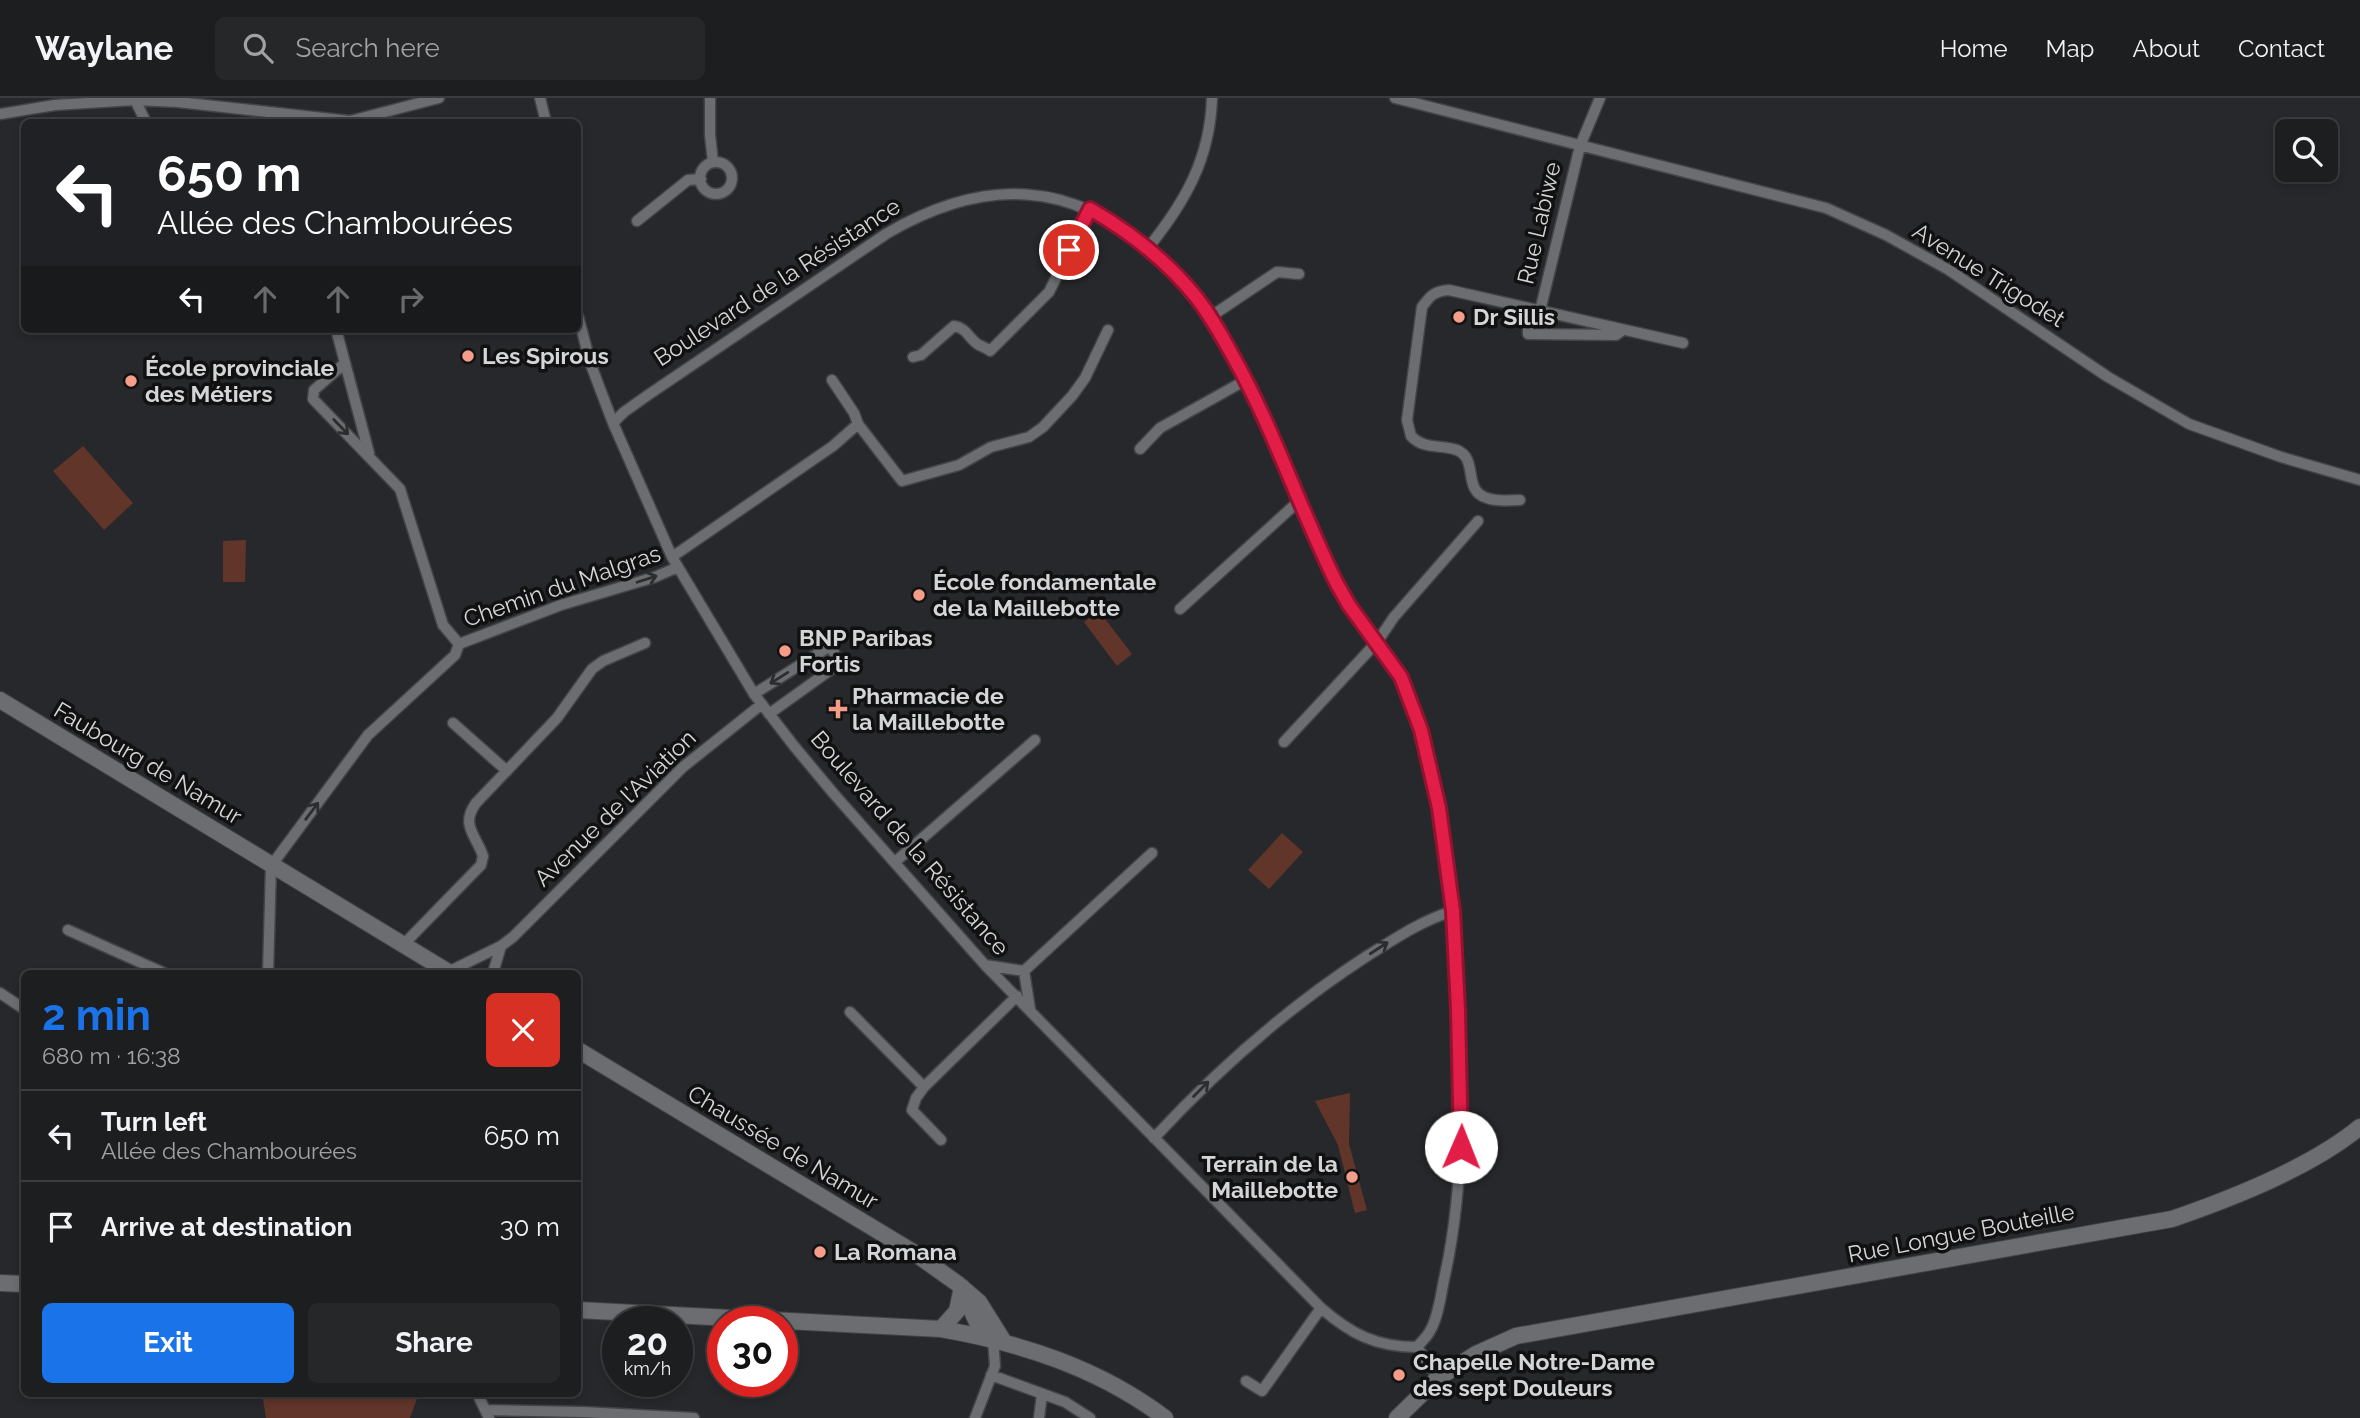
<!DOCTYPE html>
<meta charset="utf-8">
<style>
body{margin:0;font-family:Raleway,sans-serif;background:#252729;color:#f1f3f6;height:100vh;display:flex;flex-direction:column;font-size:26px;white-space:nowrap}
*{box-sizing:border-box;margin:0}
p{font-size:23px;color:#a0a2a5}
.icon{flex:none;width:38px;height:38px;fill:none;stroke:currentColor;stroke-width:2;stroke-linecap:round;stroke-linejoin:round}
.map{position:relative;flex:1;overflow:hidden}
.sheet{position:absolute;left:21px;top:872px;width:560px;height:427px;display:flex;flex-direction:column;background:#1d1e20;border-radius:10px;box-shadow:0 4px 10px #0003,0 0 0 2px #3b3c3e}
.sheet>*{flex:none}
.guide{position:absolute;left:21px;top:21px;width:560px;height:214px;border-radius:10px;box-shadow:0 4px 10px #0003,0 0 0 2px #3b3c3e;background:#202124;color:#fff;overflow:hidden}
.buttons{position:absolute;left:2275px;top:21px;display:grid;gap:14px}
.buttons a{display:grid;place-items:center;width:63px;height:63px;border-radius:10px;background:#1d1e20;box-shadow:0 4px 10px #0003,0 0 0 2px #3b3c3e;font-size:35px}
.speed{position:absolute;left:602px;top:1208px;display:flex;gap:14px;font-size:35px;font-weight:700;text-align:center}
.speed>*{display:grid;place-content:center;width:91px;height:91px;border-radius:50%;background:#1d1e20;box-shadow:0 4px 10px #0003,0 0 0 2px #3b3c3e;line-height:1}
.speed small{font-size:18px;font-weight:400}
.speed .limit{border:10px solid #d22;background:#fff;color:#111}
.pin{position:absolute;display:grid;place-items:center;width:60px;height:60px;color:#fff;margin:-30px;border:4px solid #fff;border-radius:50%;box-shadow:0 2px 7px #0007}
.me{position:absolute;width:77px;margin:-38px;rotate:1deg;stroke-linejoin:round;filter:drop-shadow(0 0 5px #0008)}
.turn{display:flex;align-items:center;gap:24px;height:147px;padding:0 21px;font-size:32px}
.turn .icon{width:91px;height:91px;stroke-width:2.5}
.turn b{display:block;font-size:49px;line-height:60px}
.lanes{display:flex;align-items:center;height:66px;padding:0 21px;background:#0003;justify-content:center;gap:35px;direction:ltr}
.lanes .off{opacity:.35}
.round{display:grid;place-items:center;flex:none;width:74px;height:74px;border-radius:10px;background:#252729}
.overview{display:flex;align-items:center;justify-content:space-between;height:119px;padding:0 21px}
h1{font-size:42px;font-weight:700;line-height:52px;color:#1a73e8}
.action{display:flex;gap:14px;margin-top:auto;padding:14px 21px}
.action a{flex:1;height:80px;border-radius:10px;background:#1a73e8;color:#fff;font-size:28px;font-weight:700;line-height:80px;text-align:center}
.action a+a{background:#252729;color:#f1f3f6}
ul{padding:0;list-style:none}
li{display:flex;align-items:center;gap:21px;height:91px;padding:0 21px;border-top:2px solid #3b3c3e}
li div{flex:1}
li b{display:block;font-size:26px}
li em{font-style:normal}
header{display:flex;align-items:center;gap:42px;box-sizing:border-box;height:98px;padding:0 35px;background:#1d1e20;border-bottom:2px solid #3b3c3e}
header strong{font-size:33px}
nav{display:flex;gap:38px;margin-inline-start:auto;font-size:24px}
.search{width:490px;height:63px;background:#252729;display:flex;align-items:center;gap:18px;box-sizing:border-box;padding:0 24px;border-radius:10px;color:#a0a2a5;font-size:26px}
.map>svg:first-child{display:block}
.green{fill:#62352b}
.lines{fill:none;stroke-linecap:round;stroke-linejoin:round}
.street-casing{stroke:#434447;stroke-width:13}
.secondary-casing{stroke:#434447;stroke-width:18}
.street{stroke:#6b6d70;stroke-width:10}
.secondary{stroke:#6b6d70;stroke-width:16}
.oneway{stroke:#2c2d2e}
.route-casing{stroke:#92132f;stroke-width:18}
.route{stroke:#e11d48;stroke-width:12}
.poi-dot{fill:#f49e89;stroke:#111112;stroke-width:2.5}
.labels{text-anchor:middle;stroke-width:7;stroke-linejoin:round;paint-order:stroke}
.street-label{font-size:23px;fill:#d4d5d7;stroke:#111112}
.poi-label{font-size:23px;font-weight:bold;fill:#d4d5d7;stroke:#111112;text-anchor:start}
</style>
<header>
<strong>Waylane</strong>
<div class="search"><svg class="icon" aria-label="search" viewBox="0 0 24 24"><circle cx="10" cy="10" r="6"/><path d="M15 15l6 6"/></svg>Search here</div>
<nav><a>Home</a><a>Map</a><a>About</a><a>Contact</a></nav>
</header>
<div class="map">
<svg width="2360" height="1320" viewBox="0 0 2360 1320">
<rect width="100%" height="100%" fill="#27282b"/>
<path class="green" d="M83 348 133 405 104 432 53 373Z
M246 442 245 484H223V443Z
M1099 513 1132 556 1117 568 1084 524Z
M1282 735 1303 754 1269 791 1248 772Z
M1350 995 1349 1046 1367 1112 1355 1115 1338 1047 1315 1003Z
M262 1295H419L410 1320H266Z"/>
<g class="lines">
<g class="street-casing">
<path id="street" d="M540 0 546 24
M710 0V37L713 64
M1395 0 1826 110 1886 137 1949 172 2108 279 2189 326 2281 359 2360 382
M135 2 146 24
M0 16 55 7 135 2 178 4 350 23 439 0
M700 80a16 16 0 1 1 32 0a16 16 0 1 1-32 0Z
M637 123 688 82 701 81
M1148 150C1185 104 1210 61 1212 0
M1528 210V236L1616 237 1623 232
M1540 213 1580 48 1600 0
M578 218 591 267 613 325 672 459 754 596 794 648 834 696 985 867 1321 1210C1351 1236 1376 1249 1417 1249
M1210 219 1277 174 1299 176
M336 231 369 355
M913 259 921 257 954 228C967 230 969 241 979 247 983 249 987 250 990 253L1049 194 1090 111
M345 265 314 292 313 301 400 391 443 527 459 546
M613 325 624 314 648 297 886 136C983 79 1073 80 1157 159 1177 177 1195 196 1210 218 1265 300 1293 398 1337 486 1362 531 1396 561 1414 611 1445 699 1452 795 1457 887 1462 984 1466 1081 1445 1177 1441 1194 1439 1218 1430 1233 1427 1239 1421 1244 1417 1249
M858 326 902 383 959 367 991 349 1029 339 1043 329 1072 298 1085 280 1108 232
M1140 351 1160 330 1246 282
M1520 402C1509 402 1497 404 1487 400 1462 393 1479 361 1457 352 1440 346 1424 352 1411 338L1407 322 1422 209C1430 198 1434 193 1449 192L1683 245
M672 459 833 348 858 326 854 315 832 282
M1180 511 1300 402
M754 596 830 548 840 565 769 616
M453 625 507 673
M1284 644 1377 544 1394 519 1478 423
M895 764 1035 642
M68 832 164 875
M403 847 481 767 483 758C476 737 460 727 476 705L557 620 592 571 603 563 645 545
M985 867 1024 873 1030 911
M1024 873 1152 755
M448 874 501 848 513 839 683 669 762 606
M268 875 271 768 368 637 455 557 459 546 561 507 655 479 678 469
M493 875 501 848
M0 895 24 911
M850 914 924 989
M1154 1040C1217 972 1286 911 1364 860 1393 842 1420 823 1453 813
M941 1042 912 1012 916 1000 924 989 1017 898
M1417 1249 1438 1280
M991 1277 1065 1304 1090 1320
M1246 1283 1262 1293 1321 1210
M477 1295 489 1320
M485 1312 583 1314 694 1320
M975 1320 995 1268 993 1240
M1039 1320 1042 1296"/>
</g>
<g class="secondary-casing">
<path id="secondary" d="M0 602 450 875
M578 952 913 1154 958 1186 979 1204 1004 1244
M0 1185 24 1186
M964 1195 983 1238
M578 1212 941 1231C1021 1245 1099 1270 1165 1320
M941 1231 957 1213 962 1189
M1397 1320 1438 1280 1476 1256 1516 1238 2172 1121C2233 1100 2310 1070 2360 1029"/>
</g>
<use href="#street" class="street"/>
<use href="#secondary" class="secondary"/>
</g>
<defs><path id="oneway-shaft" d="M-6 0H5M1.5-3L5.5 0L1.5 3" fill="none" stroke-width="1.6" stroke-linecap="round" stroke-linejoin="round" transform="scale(1.75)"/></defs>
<g class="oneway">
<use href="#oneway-shaft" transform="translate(341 329) rotate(46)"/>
<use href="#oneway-shaft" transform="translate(647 481) rotate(-18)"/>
<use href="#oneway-shaft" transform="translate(779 580) rotate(148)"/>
<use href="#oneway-shaft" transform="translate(312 713) rotate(-53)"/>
<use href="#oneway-shaft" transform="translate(1379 850) rotate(-33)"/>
<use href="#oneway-shaft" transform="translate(1201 991) rotate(-45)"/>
</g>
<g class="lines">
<g class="route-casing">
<path id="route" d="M1069 152 1090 111C1130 134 1167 163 1196 199 1211 218 1223 240 1235 262 1275 334 1300 412 1337 486L1349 507 1401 579 1421 632 1439 710 1453 813 1458 912 1461 1049"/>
</g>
<use href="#route" class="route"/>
</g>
<g class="poi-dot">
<circle cx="1459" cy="219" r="7"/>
<circle cx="468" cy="258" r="7"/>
<circle cx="131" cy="283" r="7"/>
<circle cx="919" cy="497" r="7"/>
<circle cx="785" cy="553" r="7"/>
<path d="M834.5 600.5h7v7h7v7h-7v7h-7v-7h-7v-7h7z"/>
<circle cx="1352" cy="1079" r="7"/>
<circle cx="820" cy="1154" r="7"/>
<circle cx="1399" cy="1277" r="7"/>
</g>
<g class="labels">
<g class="street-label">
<text transform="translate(1539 125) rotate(-77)" y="8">Rue Labiwe</text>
<text transform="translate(1989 177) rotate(32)" y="8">Avenue Trigodet</text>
<text transform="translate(777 184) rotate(-33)" y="8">Boulevard de la Résistance</text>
<text transform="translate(562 488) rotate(-19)" y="8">Chemin du Malgras</text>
<text transform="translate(148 665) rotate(31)" y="8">Faubourg de Namur</text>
<text transform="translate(615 710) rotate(-44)" y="8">Avenue de l'Aviation</text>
<text transform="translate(910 745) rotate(49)" y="8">Boulevard de la Résistance</text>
<text transform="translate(783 1049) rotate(31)" y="8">Chaussée de Namur</text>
<text transform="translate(1961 1135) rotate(-11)" y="8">Rue Longue Bouteille</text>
</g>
<g class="poi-label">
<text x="1473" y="227">Dr Sillis</text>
<text x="482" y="266">Les Spirous</text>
<text x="145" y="278">École provinciale<tspan x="145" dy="26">des Métiers</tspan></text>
<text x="933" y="492">École fondamentale<tspan x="933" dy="26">de la Maillebotte</tspan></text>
<text x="799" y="548">BNP Paribas<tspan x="799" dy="26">Fortis</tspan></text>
<text x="852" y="606">Pharmacie de<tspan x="852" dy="26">la Maillebotte</tspan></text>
<text x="1338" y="1074" text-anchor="end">Terrain de la<tspan x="1338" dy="26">Maillebotte</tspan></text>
<text x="834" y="1162">La Romana</text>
<text x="1413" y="1272">Chapelle Notre-Dame<tspan x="1413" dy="26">des sept Douleurs</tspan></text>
</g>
</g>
</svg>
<div class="buttons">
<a><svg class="icon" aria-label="search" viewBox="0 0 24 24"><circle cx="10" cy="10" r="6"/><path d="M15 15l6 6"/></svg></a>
</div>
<div class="speed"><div>20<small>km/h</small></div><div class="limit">30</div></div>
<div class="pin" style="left:1069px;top:152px;background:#d93025"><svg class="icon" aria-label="arrive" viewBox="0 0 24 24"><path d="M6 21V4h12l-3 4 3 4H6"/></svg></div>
<svg class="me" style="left:1461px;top:1049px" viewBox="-20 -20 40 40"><circle r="19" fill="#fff"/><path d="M0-13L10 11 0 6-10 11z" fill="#e11d48"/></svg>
<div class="guide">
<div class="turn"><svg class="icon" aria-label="left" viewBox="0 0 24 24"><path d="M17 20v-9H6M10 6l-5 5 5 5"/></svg><div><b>650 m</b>Allée des Chambourées</div></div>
<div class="lanes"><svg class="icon" aria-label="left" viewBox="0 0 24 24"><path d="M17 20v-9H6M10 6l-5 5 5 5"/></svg><svg class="icon off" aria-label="ahead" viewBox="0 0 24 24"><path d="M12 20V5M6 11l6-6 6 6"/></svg><svg class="icon off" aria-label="ahead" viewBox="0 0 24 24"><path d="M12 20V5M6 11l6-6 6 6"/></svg><svg class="icon off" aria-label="right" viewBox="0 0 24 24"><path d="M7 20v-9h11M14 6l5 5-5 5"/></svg></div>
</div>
<section class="sheet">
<div class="overview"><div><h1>2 min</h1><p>680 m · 16:38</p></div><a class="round" style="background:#d93025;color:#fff"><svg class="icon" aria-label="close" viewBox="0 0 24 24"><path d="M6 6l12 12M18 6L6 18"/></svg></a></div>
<ul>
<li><svg class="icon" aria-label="left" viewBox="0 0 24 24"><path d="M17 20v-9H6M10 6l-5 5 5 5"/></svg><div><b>Turn left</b><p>Allée des Chambourées</p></div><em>650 m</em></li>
<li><svg class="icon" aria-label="arrive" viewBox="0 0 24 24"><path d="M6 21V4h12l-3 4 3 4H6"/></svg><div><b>Arrive at destination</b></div><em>30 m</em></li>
</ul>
<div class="action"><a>Exit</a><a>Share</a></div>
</section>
</div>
